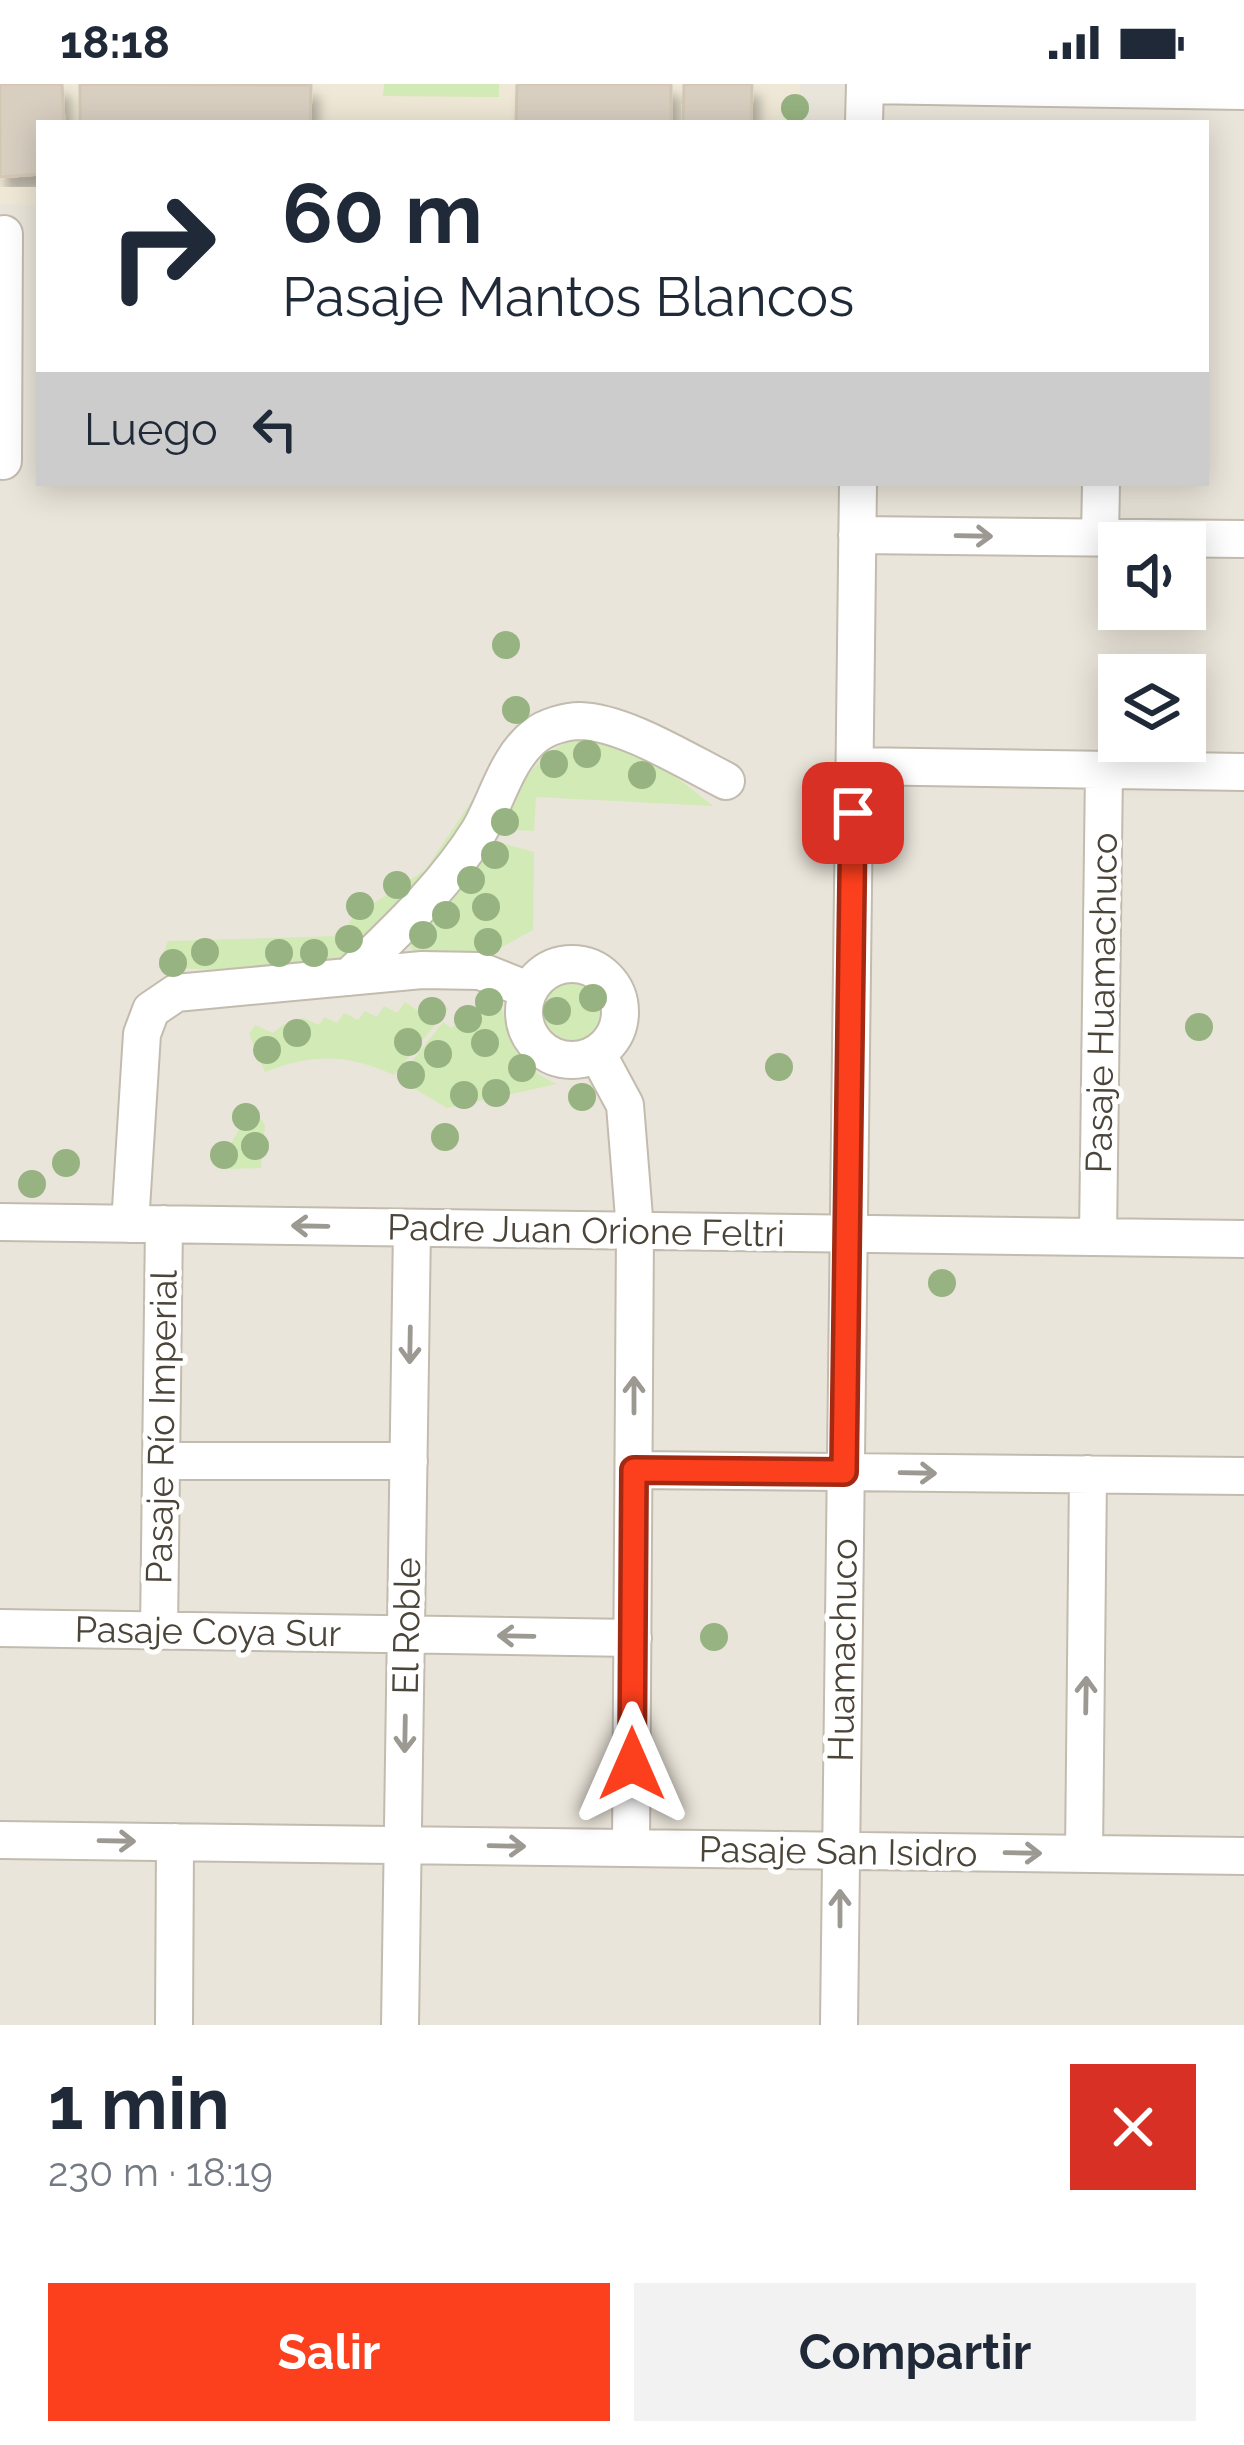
<!DOCTYPE html>
<html lang="es">
<meta charset="utf-8">
<style>
body{margin:0;font-family:Raleway,sans-serif;background:#f2f2f3;color:#1f2937;height:100vh;display:flex;flex-direction:column;font-size:45px;white-space:nowrap}
*{box-sizing:border-box;margin:0}
p{font-size:39px;color:#747a83}
.icon{flex:none;width:66px;height:66px;fill:none;stroke:currentColor;stroke-width:2;stroke-linecap:round;stroke-linejoin:round}
.map{position:relative;height:1941px;overflow:hidden}
.sheet{display:flex;flex-direction:column;background:#fff;flex:1}
.sheet>*{flex:none}
.hud{position:absolute;left:36px;top:36px;width:1173px;height:366px;border-radius:0px;box-shadow:0 6px 30px #0003;background:#fff;color:#1f2937;overflow:hidden}
.tools{position:absolute;left:1098px;top:438px;display:grid;gap:24px}
.tools a{display:grid;place-items:center;width:108px;height:108px;border-radius:0px;background:#fff;box-shadow:0 6px 30px #0003;font-size:60px}
.pin{position:absolute;display:grid;place-items:center;width:102px;height:102px;color:#fff;margin:-51px;border-radius:24px;box-shadow:0 6px 18px #0006}
.me{position:absolute;width:132px;margin:-66px;rotate:0deg;stroke-linejoin:round;filter:drop-shadow(0 0 9px #0008)}
.turn{display:flex;align-items:center;gap:42px;height:252px;padding:0 48px;font-size:54px}
.turn .icon{width:156px;height:156px;stroke-width:2.5}
.turn b{display:block;font-size:84px;line-height:102px}
.then{display:flex;align-items:center;height:114px;padding:0 48px;background:#0003;gap:24px;font-size:45px}
.round{display:grid;place-items:center;flex:none;width:126px;height:126px;border-radius:0px;background:#f2f2f3}
.overview{display:flex;align-items:center;justify-content:space-between;height:204px;padding:0 48px}
h1{font-size:72px;font-weight:700;line-height:90px}
.cta{display:flex;gap:24px;margin-top:auto;padding:24px 48px}
.cta a{flex:1;height:138px;border-radius:0px;background:#fc3f1d;color:#fff;font-size:48px;font-weight:700;line-height:138px;text-align:center}
.cta a+a{background:#f2f2f3;color:#1f2937}
.status{display:flex;justify-content:space-between;align-items:center;height:84px;padding:0 60px;background:#fff;direction:ltr}
.status svg{height:33px;fill:currentColor}
.map>svg:first-child{display:block}
.residential{fill:#eae5da;fill-rule:evenodd}
.education{fill:#efe8d6}
.green{fill:#d2eab5}
.building{fill:#d8cfc1;stroke:#d3c7b4;stroke-width:3;filter:url(#shadow)}
.lines{fill:none;stroke-linecap:round;stroke-linejoin:round}
.minor-casing{stroke:#c2bbae;stroke-width:40}
.minor{stroke:#fff;stroke-width:36}
.tree{fill:#97b381}
.oneway{stroke:#9c9892}
.route-casing{stroke:#a42913;stroke-width:30}
.route{stroke:#fc3f1d;stroke-width:21}
.labels{text-anchor:middle;stroke-width:10;stroke-linejoin:round;paint-order:stroke}
.street-label{font-size:36px;fill:#4b4439;stroke:#fff}
</style>
<div class="status"><b>18:18</b><svg viewBox="0 0 49 12"><path d="M0 12V9h3v3zM5 12V6h3v6zM10 12V3h3v9zM15 12V0h3v12zM26 1h20v11H26zM47 4h2v5h-2z"/></svg></div>
<div class="map">
<svg width="1244" height="1941" viewBox="0 0 1244 1941">
<defs>
<filter id="shadow"><feDropShadow dx="7" dy="13" stdDeviation="6" flood-color="#0004"/></filter>
</defs>
<rect width="100%" height="100%" fill="#f6f3ec"/>
<path class="residential" d="M0 0H1244V1941H0ZM39 39H1206V399H39ZM1119 459H1185V525H1119ZM1119 591H1185V657H1119Z"/>
<path class="education" d="M0 0H800L798 39H39V121L0 120Z"/>
<path class="green" d="M384 0H499V13L383 12Z
M580 653C630 657 675 691 713 722L536 713 534 747 499 745C518 703 534 669 580 653Z
M475 712 487 718 365 865 310 888 158 884 168 857 340 852 354 832 425 786Z
M490 756 534 768 533 846 482 874H416L409 860 426 823Z
M534 929a38 38 0 1 1 76 0a38 38 0 1 1-76 0Z
M436 913 448 925 394 991C348 970 313 969 265 988L249 950 255 941 273 949 284 940 291 943 303 934 319 941 324 933 337 939 344 929 358 936 365 927 377 933 384 922 397 929 405 918 418 927Z
M485 914 502 925C513 966 517 981 557 1000L447 1024 398 995 443 938 451 944Z
M251 1023 265 1041 261 1084 223 1085 222 1077Z"/>
<path class="building" d="M0 0H62L64 39H39V90L0 93Z
M80 0 311 1 310 39H80Z
M517 0H671V39H516Z
M684 0H752L751 39H683Z"/>
<g class="lines">
<g class="minor-casing">
<path id="minor" d="M865 1 1244 7
M864 39 865 0
M3 377 4 150
M857 451 1244 455
M1100 454 1101 399
M854 682 1244 688
M524 928a48 48 0 1 1 96 0a48 48 0 1 1-96 0Z
M349 893C396 847 444 803 479 747 497 717 506 674 536 651 546 643 566 637 580 637 624 638 686 677 726 697
M597 969 625 1021 635 1146 631 1764
M0 1138 1244 1155
M130 1140 142 950 151 926 176 909 422 886 480 887 528 906
M1098 1153 1104 686
M161 1377H409
M634 1386 1244 1392
M0 1544 633 1554
M159 1547 164 1140
M0 1756 1244 1772
M1084 1770 1088 1390
M174 1941 175 1758
M400 1941 412 1144
M839 1941 858 399"/>
</g>
<use href="#minor" class="minor"/>
</g>
<g class="tree">
<circle cx="795" cy="24" r="14"/>
<circle cx="506" cy="561" r="14"/>
<circle cx="516" cy="626" r="14"/>
<circle cx="587" cy="670" r="14"/>
<circle cx="554" cy="680" r="14"/>
<circle cx="642" cy="691" r="14"/>
<circle cx="876" cy="730" r="14"/>
<circle cx="505" cy="738" r="14"/>
<circle cx="495" cy="771" r="14"/>
<circle cx="471" cy="796" r="14"/>
<circle cx="397" cy="801" r="14"/>
<circle cx="360" cy="822" r="14"/>
<circle cx="486" cy="823" r="14"/>
<circle cx="446" cy="831" r="14"/>
<circle cx="423" cy="851" r="14"/>
<circle cx="349" cy="855" r="14"/>
<circle cx="488" cy="858" r="14"/>
<circle cx="205" cy="868" r="14"/>
<circle cx="279" cy="869" r="14"/>
<circle cx="314" cy="869" r="14"/>
<circle cx="173" cy="879" r="14"/>
<circle cx="593" cy="914" r="14"/>
<circle cx="489" cy="918" r="14"/>
<circle cx="432" cy="927" r="14"/>
<circle cx="557" cy="927" r="14"/>
<circle cx="468" cy="935" r="14"/>
<circle cx="1199" cy="943" r="14"/>
<circle cx="297" cy="949" r="14"/>
<circle cx="408" cy="958" r="14"/>
<circle cx="485" cy="959" r="14"/>
<circle cx="267" cy="966" r="14"/>
<circle cx="438" cy="970" r="14"/>
<circle cx="779" cy="983" r="14"/>
<circle cx="522" cy="984" r="14"/>
<circle cx="411" cy="991" r="14"/>
<circle cx="496" cy="1009" r="14"/>
<circle cx="464" cy="1011" r="14"/>
<circle cx="582" cy="1013" r="14"/>
<circle cx="246" cy="1033" r="14"/>
<circle cx="445" cy="1053" r="14"/>
<circle cx="255" cy="1062" r="14"/>
<circle cx="224" cy="1071" r="14"/>
<circle cx="66" cy="1079" r="14"/>
<circle cx="32" cy="1100" r="14"/>
<circle cx="942" cy="1199" r="14"/>
<circle cx="714" cy="1553" r="14"/>
</g>
<defs><path id="oneway-shaft" d="M-6 0H5M1.5-3L5.5 0L1.5 3" fill="none" stroke-width="1.6" stroke-linecap="round" stroke-linejoin="round" transform="scale(3)"/></defs>
<g class="oneway">
<use href="#oneway-shaft" transform="translate(974 452) rotate(1)"/>
<use href="#oneway-shaft" transform="translate(310 1142) rotate(-179)"/>
<use href="#oneway-shaft" transform="translate(410 1261) rotate(91)"/>
<use href="#oneway-shaft" transform="translate(634 1311) rotate(-90)"/>
<use href="#oneway-shaft" transform="translate(918 1389) rotate(1)"/>
<use href="#oneway-shaft" transform="translate(516 1552) rotate(-179)"/>
<use href="#oneway-shaft" transform="translate(1086 1611) rotate(-89)"/>
<use href="#oneway-shaft" transform="translate(405 1650) rotate(91)"/>
<use href="#oneway-shaft" transform="translate(117 1757) rotate(1)"/>
<use href="#oneway-shaft" transform="translate(507 1762) rotate(1)"/>
<use href="#oneway-shaft" transform="translate(1023 1769) rotate(1)"/>
<use href="#oneway-shaft" transform="translate(840 1824) rotate(-90)"/>
</g>
<g class="lines">
<g class="route-casing">
<path id="route" d="M632 1680 634 1386 844 1388 853 729"/>
</g>
<use href="#route" class="route"/>
</g>
<g class="labels">
<g class="street-label">
<text transform="translate(1101 919) rotate(-89)" y="13">Pasaje Huamachuco</text>
<text transform="translate(586 1146) rotate(1)" y="13">Padre Juan Orione Feltri</text>
<text transform="translate(161 1343) rotate(-89)" y="13">Pasaje Río Imperial</text>
<text transform="translate(406 1542) rotate(-89)" y="13">El Roble</text>
<text transform="translate(208 1547) rotate(1)" y="13">Pasaje Coya Sur</text>
<text transform="translate(842 1566) rotate(-89)" y="13">Huamachuco</text>
<text transform="translate(838 1767) rotate(1)" y="13">Pasaje San Isidro</text>
</g>
</g>
</svg>
<div class="tools">
<a><svg class="icon" aria-label="sound" viewBox="0 0 24 24"><path d="M4 9h4l5-4v14l-5-4H4zM17 9q2 3 0 6"/></svg></a>
<a><svg class="icon" aria-label="layers" viewBox="0 0 24 24"><path d="M12 4l9 5-9 5-9-5zM3 14l9 5 9-5"/></svg></a>
</div>
<div class="pin" style="left:853px;top:729px;background:#d93025"><svg class="icon" aria-label="arrive" viewBox="0 0 24 24"><path d="M6 21V4h12l-3 4 3 4H6"/></svg></div>
<svg class="me" style="left:632px;top:1680px" viewBox="-20 -20 40 40"><path d="M0-17L14 15 0 8-14 15z" fill="#fc3f1d" stroke="#fff" stroke-width="4"/></svg>
<div class="hud">
<div class="turn"><svg class="icon" aria-label="right" viewBox="0 0 24 24"><path d="M7 20v-9h11M14 6l5 5-5 5"/></svg><div><b>60 m</b>Pasaje Mantos Blancos</div></div>
<div class="then">Luego<svg class="icon" aria-label="left" viewBox="0 0 24 24"><path d="M17 20v-9H6M10 6l-5 5 5 5"/></svg></div>
</div>
</div>
<section class="sheet">
<div class="overview"><div><h1>1 min</h1><p>230 m · 18:19</p></div><a class="round" style="background:#d93025;color:#fff"><svg class="icon" aria-label="close" viewBox="0 0 24 24"><path d="M6 6l12 12M18 6L6 18"/></svg></a></div>
<div class="cta"><a>Salir</a><a>Compartir</a></div>
</section>
